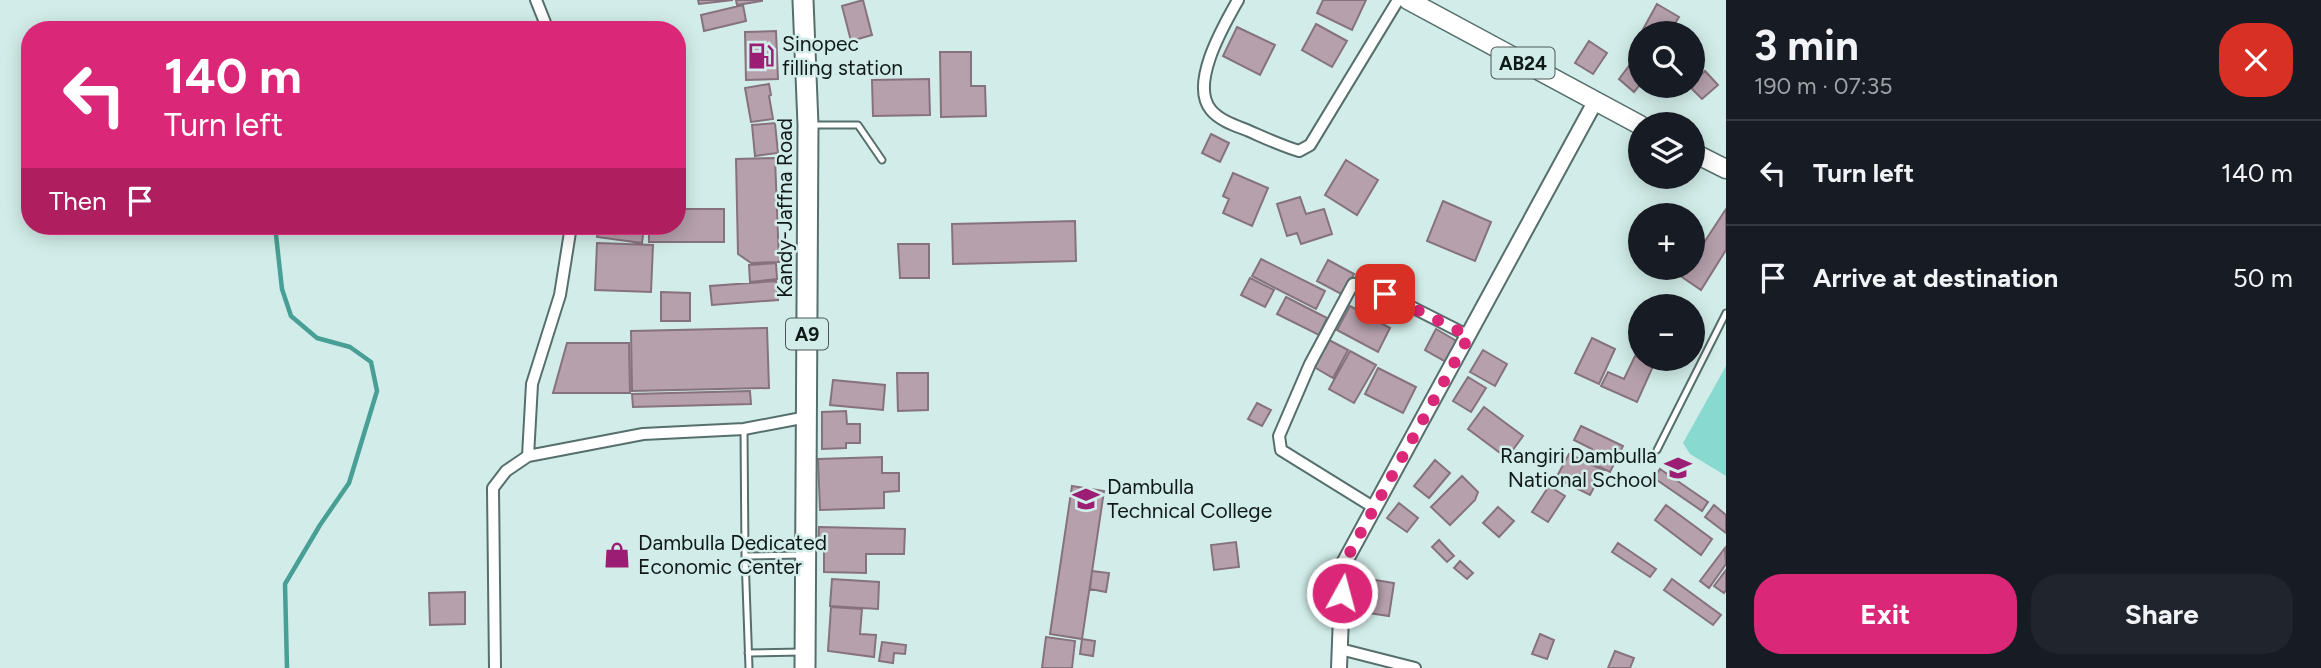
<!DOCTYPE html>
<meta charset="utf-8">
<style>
body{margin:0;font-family:Figtree,sans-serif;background:#20242c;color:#f1f3f6;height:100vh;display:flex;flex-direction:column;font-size:26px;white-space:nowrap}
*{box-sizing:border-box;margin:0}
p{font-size:23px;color:#9ea1a6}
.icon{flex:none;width:38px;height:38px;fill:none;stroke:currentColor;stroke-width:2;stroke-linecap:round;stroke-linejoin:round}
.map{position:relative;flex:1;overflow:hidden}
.sheet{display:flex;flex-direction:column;background:#171b24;width:595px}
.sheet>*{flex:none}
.top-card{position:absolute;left:21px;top:21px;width:665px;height:214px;border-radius:28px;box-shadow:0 4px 18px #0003;background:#db2777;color:#fff;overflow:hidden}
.tools{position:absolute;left:1628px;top:21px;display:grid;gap:14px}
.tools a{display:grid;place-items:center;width:77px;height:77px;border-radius:50%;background:#171b24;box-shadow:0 4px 18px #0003;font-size:35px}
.pin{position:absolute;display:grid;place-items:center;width:60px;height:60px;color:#fff;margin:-30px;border-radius:14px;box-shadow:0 4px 10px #0006}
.me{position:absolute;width:77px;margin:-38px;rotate:7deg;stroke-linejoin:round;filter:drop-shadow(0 0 5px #0008)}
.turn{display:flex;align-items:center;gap:24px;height:147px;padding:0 28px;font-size:32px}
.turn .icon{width:91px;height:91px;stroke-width:2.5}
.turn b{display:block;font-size:49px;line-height:60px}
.then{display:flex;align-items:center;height:66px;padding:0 28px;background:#0003;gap:14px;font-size:26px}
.round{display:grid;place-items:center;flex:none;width:74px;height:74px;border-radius:28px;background:#20242c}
.headline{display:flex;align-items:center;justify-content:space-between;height:119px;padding:0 28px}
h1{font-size:42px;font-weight:700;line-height:52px}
.primary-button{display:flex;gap:14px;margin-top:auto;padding:14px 28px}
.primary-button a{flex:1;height:80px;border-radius:28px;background:#db2777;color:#fff;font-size:28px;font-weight:700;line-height:80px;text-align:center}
.primary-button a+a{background:#20242c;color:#f1f3f6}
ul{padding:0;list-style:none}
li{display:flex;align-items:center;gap:21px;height:105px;padding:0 28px;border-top:2px solid #363941}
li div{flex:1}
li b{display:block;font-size:26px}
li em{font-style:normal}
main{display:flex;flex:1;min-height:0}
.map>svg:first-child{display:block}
.green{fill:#88d9cf}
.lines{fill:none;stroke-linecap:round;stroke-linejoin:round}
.stream{stroke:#489f96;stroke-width:4.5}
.building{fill:#b5a0ac;stroke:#86727d;stroke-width:2}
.service-casing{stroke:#566f6c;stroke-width:9}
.minor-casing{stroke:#566f6c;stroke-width:14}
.tertiary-casing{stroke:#566f6c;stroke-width:18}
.primary-casing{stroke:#566f6c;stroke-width:21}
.trunk-casing{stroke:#566f6c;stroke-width:23}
.service{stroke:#fff;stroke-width:5}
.minor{stroke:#fff;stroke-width:10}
.tertiary{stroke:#fff;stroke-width:14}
.primary{stroke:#fff;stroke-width:18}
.trunk{stroke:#fff;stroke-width:19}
.route{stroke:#db2777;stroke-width:12;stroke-dasharray:0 21.6}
.labels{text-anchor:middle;stroke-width:5;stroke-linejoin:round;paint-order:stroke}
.shield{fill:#d2ede9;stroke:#4a5957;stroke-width:2}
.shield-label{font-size:19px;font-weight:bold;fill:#0f1918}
.poi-label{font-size:21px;fill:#0f1918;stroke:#d2ede9;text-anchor:start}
.street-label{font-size:21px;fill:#0f1918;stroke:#d2ede9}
</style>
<main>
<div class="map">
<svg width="1726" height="668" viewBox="0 0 1726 668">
<rect width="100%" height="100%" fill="#d2ede9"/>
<path class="green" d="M1726 366V476L1690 454 1683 443Z"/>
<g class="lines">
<path class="stream" d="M275 226 282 289 291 316 317 338 350 347 371 362 377 391 349 483 320 525 285 584 287 668"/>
</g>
<path class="building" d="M698 0H733L699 4Z
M736 0H762V1L737 5Z
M863 0 872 35 851 41 842 6Z
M1323 0H1366L1352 30 1317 13Z
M1657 4 1679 17 1669 33H1641Z
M743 5 746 21 704 31 701 15Z
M1316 24 1347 41 1332 67 1302 50Z
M1237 27 1275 45 1260 75 1223 56Z
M776 31 778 79 746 80 745 32Z
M1589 41 1607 53 1593 74 1575 63Z
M940 52H971V86H985L986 116 941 117Z
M1635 58 1640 62V85L1634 92 1619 79Z
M1705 71 1718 85 1702 99 1689 86H1692V83Z
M929 79 930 115 873 116 872 80Z
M769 84 771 95 769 96 773 119 751 122 745 88Z
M775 123 778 153 755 156 752 125Z
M1211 134 1229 143 1220 162 1202 153Z
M775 158 779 262 751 263 738 254 736 159Z
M1346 160 1378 180 1357 215 1325 195Z
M1233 173 1268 188 1252 226 1223 213 1229 199 1223 196Z
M1300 197 1306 214 1324 209 1332 234 1301 244 1297 233 1287 236 1277 204Z
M1443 201 1491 222 1475 261 1427 241Z
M677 209H724V242H649V226H677Z
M1726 209V250L1701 290 1682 277 1688 268H1692V261Z
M1075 221 1076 261 953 264 952 224Z
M599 226H644L642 243 597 237Z
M597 243 653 245 651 292 595 290Z
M898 244H929V278H900Z
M1261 259 1325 291 1316 309 1252 276Z
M1328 260 1354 274 1343 295 1317 281Z
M776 263 777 279 750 282 749 265Z
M1250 278 1274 290 1265 307 1241 295Z
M776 281 778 300 712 305 710 286Z
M661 292 690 293V321H661Z
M1286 297 1327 318 1319 335 1277 314Z
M1350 306 1390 328 1378 352 1337 330Z
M767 328 769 388 632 391 631 331Z
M1436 329 1458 342 1448 363 1425 350Z
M1592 338 1615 349 1599 384 1575 373Z
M1329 340 1348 350 1333 378 1314 367Z
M567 343H629L630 393H553Z
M1483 350 1507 364 1495 386 1470 372Z
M1350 351 1376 365 1354 403 1329 389Z
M1635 356 1654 364 1637 402 1601 386 1608 372 1624 379Z
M1378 368 1416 387 1403 413 1365 394Z
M897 373H928V410L898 411Z
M1468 377 1486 388 1471 412 1453 401Z
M833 380 885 385 883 410 830 405Z
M750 391 751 404 633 407 632 394Z
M1257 403 1271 410 1262 426 1248 419Z
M1484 407 1523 436 1507 458 1468 429Z
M846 411 847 424H860V443H846V448L822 449V412Z
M1581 426 1623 446 1610 472 1587 461 1592 449 1574 440Z
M1569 454 1603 470 1590 495 1556 478Z
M882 457V473H899V491L884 492V508L820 510 818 459Z
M1435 460 1450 473 1429 498 1414 486Z
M1660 469 1708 502 1702 511 1654 478Z
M1462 476 1478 492 1475 500 1450 525 1431 507Z
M1072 486 1104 491 1082 639 1050 634Z
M1549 486 1565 496 1548 522 1532 512Z
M1399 503 1418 518 1407 532 1387 518Z
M1666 505 1712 539 1701 555 1655 520Z
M1714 505 1726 515V533L1705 517Z
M1498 507 1514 521 1499 537 1483 523Z
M819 527 905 529 904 554H866V573L824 572V550H818Z
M1439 540 1454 556 1447 562 1432 547Z
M1236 542 1239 567 1214 570 1211 545Z
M1618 543 1656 569 1650 577 1612 552Z
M1725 548 1726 564 1709 588 1700 581Z
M1460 561 1473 573 1467 579 1454 568Z
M1726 570V590L1724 593 1714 586Z
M1092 571 1109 573 1106 592 1090 589Z
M832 579 879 582 878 609 830 606Z
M1672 579 1721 615 1713 625 1664 590Z
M1375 580 1394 583 1389 616 1355 611 1359 584 1374 587Z
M465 592V624L430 625 429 593Z
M831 607 862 609 860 634 876 635 874 657 828 651Z
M1540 634 1554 640 1547 659 1532 654Z
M1046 637 1075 641 1072 668H1042Z
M1082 639 1095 641 1093 656 1080 654Z
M882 642 906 645 905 654 894 653 893 663 879 661Z
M1615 651 1634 658 1630 668H1608Z"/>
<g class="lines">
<g class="service-casing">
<path id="service" d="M812 125H858L882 160
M744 430 745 556 749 668
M1657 450 1726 313
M745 556 801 555
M748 653 802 652"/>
</g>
<g class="minor-casing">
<path id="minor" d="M536 0 548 30
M1238 0C1224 25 1189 84 1211 110 1220 121 1237 126 1249 131 1265 138 1282 146 1299 151L1310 145 1398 0
M528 456 643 434 744 429 807 417
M1373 507 1281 450 1279 436 1310 364 1353 284 1364 283 1469 336
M1340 649 1415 668
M495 668 493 488 506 471 528 456 532 384 560 295 571 226"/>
</g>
<g class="tertiary-casing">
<path id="tertiary" d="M1339 668 1343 565 1595 102"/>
</g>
<g class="primary-casing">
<path id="primary" d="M1408 0 1640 125
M1692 152 1726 169"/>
</g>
<g class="trunk-casing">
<path id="trunk" d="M803 0 808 125 805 668"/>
</g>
<use href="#service" class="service"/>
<use href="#minor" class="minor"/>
<use href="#tertiary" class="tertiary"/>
<use href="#primary" class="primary"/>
<use href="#trunk" class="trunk"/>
</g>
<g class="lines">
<path class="route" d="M1342 593 1343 565 1469 336 1385 294"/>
</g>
<defs>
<g id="fuel-bare" transform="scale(2.1)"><path d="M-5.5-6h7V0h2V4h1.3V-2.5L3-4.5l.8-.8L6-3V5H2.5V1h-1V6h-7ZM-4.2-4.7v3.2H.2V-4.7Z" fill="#9b1e74" stroke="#d2ede9" stroke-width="2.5" paint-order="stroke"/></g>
<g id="school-bare" transform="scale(2.1)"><path d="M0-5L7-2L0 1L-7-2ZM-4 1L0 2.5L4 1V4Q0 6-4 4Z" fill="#9b1e74" stroke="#d2ede9" stroke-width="2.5" paint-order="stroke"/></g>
<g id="university-bare" transform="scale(2.1)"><path d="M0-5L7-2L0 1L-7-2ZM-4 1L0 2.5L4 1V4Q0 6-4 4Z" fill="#9b1e74" stroke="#d2ede9" stroke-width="2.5" paint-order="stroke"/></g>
<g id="shop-bare" transform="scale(2.1)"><path d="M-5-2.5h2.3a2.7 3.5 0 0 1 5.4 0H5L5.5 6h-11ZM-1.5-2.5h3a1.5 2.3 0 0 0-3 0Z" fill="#9b1e74" stroke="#d2ede9" stroke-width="2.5" paint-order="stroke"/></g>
</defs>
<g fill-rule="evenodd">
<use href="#fuel-bare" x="761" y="56"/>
<use href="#school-bare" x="1678" y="468"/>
<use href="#university-bare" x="1086" y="499"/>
<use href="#shop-bare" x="617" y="555"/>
</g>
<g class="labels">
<g class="shield">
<rect x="1491.5" y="47.5" width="63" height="31" rx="5"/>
<rect x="786" y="318.5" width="42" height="31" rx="5"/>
</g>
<g class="shield-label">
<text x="1523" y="70">AB24</text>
<text x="807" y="341">A9</text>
</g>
<g class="poi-label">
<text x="782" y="51">Sinopec<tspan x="782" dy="24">filling station</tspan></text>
<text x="1657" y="463" text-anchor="end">Rangiri Dambulla<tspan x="1657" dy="24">National School</tspan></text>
<text x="1107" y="494">Dambulla<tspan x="1107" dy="24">Technical College</tspan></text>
<text x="638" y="550">Dambulla Dedicated<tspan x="638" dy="24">Economic Center</tspan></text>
</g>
<g class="street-label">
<text transform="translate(785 208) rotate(-90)" y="7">Kandy-Jaffna Road</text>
</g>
</g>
</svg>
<div class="tools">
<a><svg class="icon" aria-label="search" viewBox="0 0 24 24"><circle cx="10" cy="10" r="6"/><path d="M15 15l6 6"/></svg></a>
<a><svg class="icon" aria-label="layers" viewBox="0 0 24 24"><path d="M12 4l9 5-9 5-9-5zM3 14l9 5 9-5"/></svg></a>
<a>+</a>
<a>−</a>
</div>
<div class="pin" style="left:1385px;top:294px;background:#d93025"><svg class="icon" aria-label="arrive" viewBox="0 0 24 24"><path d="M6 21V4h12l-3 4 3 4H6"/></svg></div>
<svg class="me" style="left:1342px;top:593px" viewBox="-20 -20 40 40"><circle r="17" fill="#db2777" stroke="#fff" stroke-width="3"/><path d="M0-11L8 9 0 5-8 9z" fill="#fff"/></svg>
<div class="top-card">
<div class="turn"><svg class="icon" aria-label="left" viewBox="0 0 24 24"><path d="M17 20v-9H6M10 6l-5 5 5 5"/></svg><div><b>140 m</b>Turn left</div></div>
<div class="then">Then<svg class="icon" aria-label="arrive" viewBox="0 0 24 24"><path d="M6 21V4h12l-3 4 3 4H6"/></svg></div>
</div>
</div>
<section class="sheet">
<div class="headline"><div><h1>3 min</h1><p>190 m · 07:35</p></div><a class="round" style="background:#d93025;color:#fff"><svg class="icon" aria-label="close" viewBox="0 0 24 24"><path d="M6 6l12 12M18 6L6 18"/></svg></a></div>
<ul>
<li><svg class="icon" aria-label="left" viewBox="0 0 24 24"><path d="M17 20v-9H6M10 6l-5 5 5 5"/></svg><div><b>Turn left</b></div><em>140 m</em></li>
<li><svg class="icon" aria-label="arrive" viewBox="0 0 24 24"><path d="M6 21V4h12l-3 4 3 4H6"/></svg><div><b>Arrive at destination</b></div><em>50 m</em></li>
</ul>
<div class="primary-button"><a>Exit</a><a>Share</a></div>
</section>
</main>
